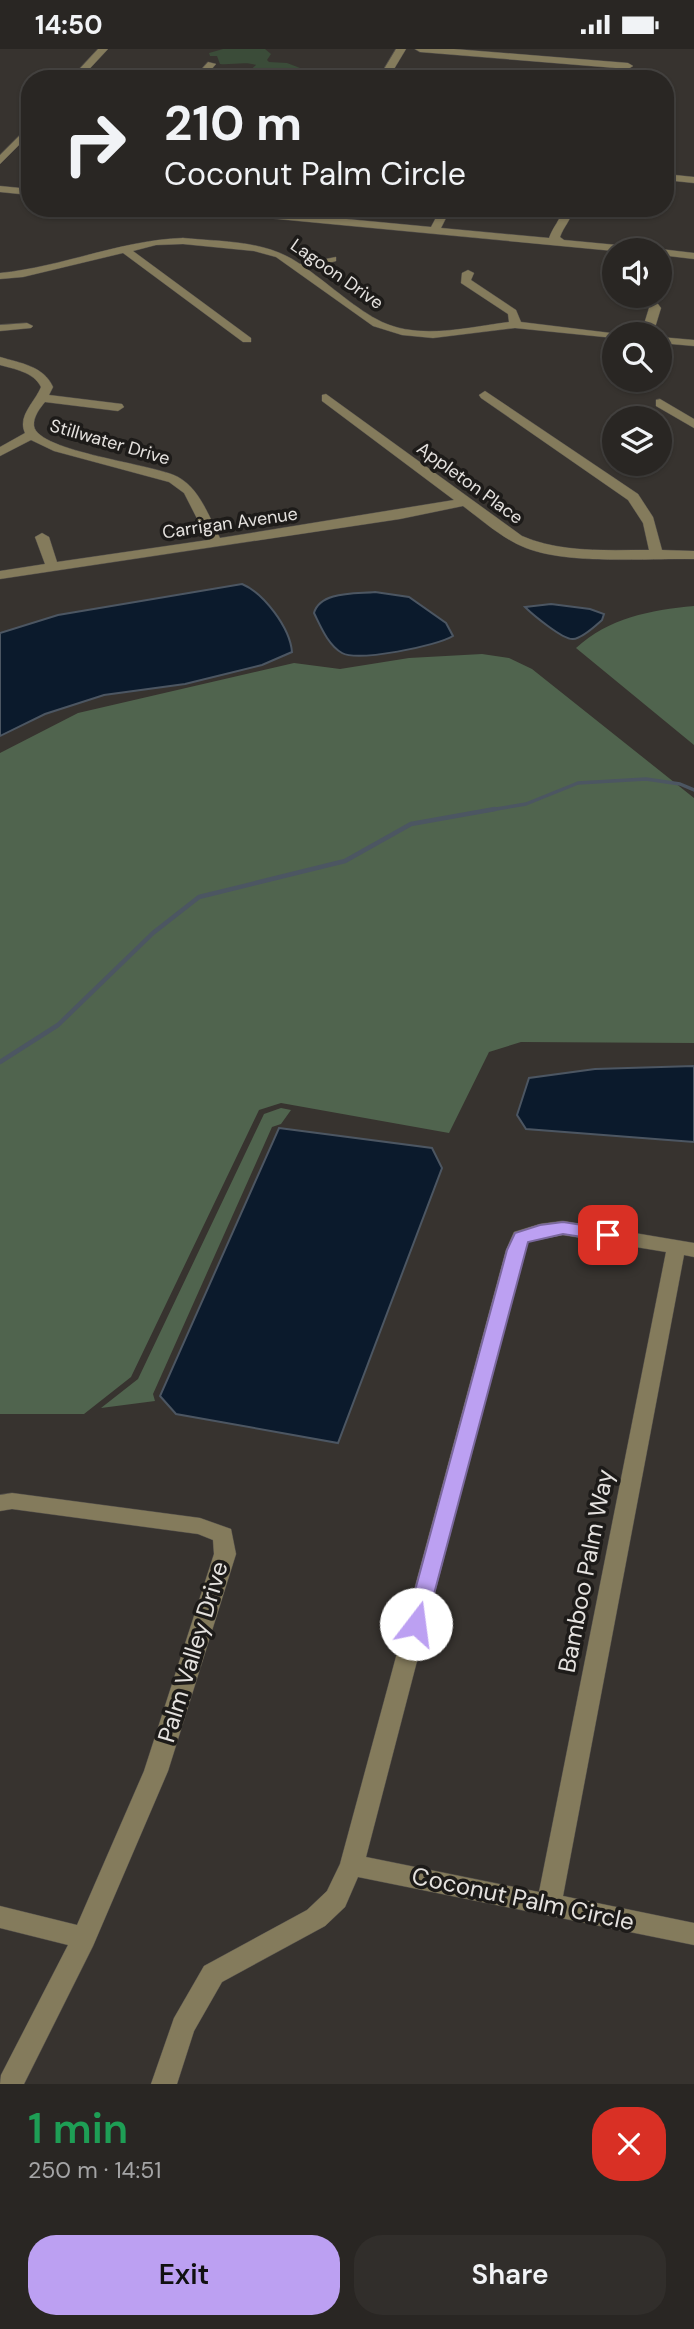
<!DOCTYPE html>
<meta charset="utf-8">
<style>
body{margin:0;font-family:"DM Sans",sans-serif;background:#312e2b;color:#f1f3f6;height:100vh;display:flex;flex-direction:column;font-size:26px;white-space:nowrap}
*{box-sizing:border-box;margin:0}
p{font-size:23px;color:#a5a5a6}
.icon{flex:none;width:38px;height:38px;fill:none;stroke:currentColor;stroke-width:2;stroke-linecap:round;stroke-linejoin:round}
.map{position:relative;height:2035px;overflow:hidden}
.panel{display:flex;flex-direction:column;background:#292623;flex:1}
.panel>*{flex:none}
.guide{position:absolute;left:21px;top:21px;width:653px;height:147px;border-radius:28px;box-shadow:0 2px 5px #0004,0 0 0 2px #454341;background:#292623;color:#f1f3f6;overflow:hidden}
.tools{position:absolute;left:602px;top:189px;display:grid;gap:14px}
.tools a{display:grid;place-items:center;width:70px;height:70px;border-radius:50%;background:#292623;box-shadow:0 2px 5px #0004,0 0 0 2px #454341;font-size:35px}
.pin{position:absolute;display:grid;place-items:center;width:60px;height:60px;color:#fff;margin:-30px;border-radius:14px;box-shadow:0 4px 10px #0006}
.me{position:absolute;width:77px;margin:-38px;rotate:15deg;stroke-linejoin:round;filter:drop-shadow(0 0 5px #0008)}
.turn{display:flex;align-items:center;gap:24px;height:147px;padding:0 28px;font-size:32px}
.turn .icon{width:91px;height:91px;stroke-width:2.5}
.turn b{display:block;font-size:49px;line-height:60px}
.round{display:grid;place-items:center;flex:none;width:74px;height:74px;border-radius:28px;background:#312e2b}
.head{display:flex;align-items:center;justify-content:space-between;height:119px;padding:0 28px}
h1{font-size:42px;font-weight:600;line-height:52px;color:#1e9e55}
.button{display:flex;gap:14px;margin-top:auto;padding:14px 28px}
.button a{flex:1;height:80px;border-radius:28px;background:#bca0f2;color:#111;font-size:28px;font-weight:600;line-height:80px;text-align:center}
.button a+a{background:#312e2b;color:#f1f3f6}
.status{display:flex;justify-content:space-between;align-items:center;height:49px;padding:0 35px;background:#292623;direction:ltr}
.status svg{height:19px;fill:currentColor}
.map>svg:first-child{display:block}
.green{fill:#3b4c39}
.forest{fill:#50644e}
.water{fill:#0b1a2c;stroke:#4c5662;stroke-width:2}
.lines{fill:none;stroke-linecap:round;stroke-linejoin:round}
.stream-far1{stroke:#4c5662;stroke-width:3.5}
.stream{stroke:#4c5662;stroke-width:4.5}
.minor-casing{stroke:#534f4b;stroke-width:1}
.minor{fill:#847b5c;fill-rule:evenodd}
.route{fill:#bca0f2;stroke:#7a689d;stroke-width:2}
.labels{text-anchor:middle;stroke-width:7;stroke-linejoin:round;paint-order:stroke}
.far-street-label{font-size:18px;fill:#e5e2df;stroke:#1d1b19}
.near-street-label{font-size:24px;fill:#e5e2df;stroke:#1d1b19}
</style>
<div class="status"><b>14:50</b><svg viewBox="0 0 49 12"><path d="M0 12V9h3v3zM5 12V6h3v6zM10 12V3h3v9zM15 12V0h3v12zM26 1h20v11H26zM47 4h2v5h-2z"/></svg></div>
<div class="map">
<svg width="694" height="2035" viewBox="0 0 694 2035">
<rect width="100%" height="100%" fill="#37332f"/>
<path class="green" d="M223 0H265L271 5 267 11 269 13 287 14 300 19 297 25 290 27 291 30H240L256 16C246 12 232 16 220 15L217 7H210L209 4Z"/>
<path class="forest" d="M694 557V696L576 599C609 569 650 561 694 557Z
M482 605 509 609 532 620 694 749V994L521 993 489 1003 449 1084 281 1054 259 1061 131 1328 84 1365H0V704L78 664 294 614 340 620 409 609Z
M281 1059 291 1061 281 1075 272 1078 153 1345 155 1352 101 1359 138 1330 264 1065Z"/>
<path class="water" d="M242 535C264 544 290 579 292 603L262 616 185 635 104 646 45 665 0 687V584L58 566Z
M375 543 409 548 446 574 453 587C437 597 358 613 342 604 328 596 321 578 314 564 320 542 356 545 375 543Z
M551 555 590 560 604 565 602 571C595 577 583 589 573 590 563 591 532 565 525 558Z
M694 1017V1093L526 1080 517 1066 529 1029 595 1020Z
M279 1079 432 1099 442 1119 338 1394 176 1365 160 1347Z"/>
<g class="lines">
<path class="stream-far1" d="M484 762 526 755 578 734 646 730 680 735 694 741"/>
<path class="stream" d="M0 1013 58 976 153 884 199 848 345 812 411 775 495 760"/>
<g class="minor-casing">
<path id="minor" d="M98 0H108L80 30H70Z
M396 0H406L388 30H378Z
M415 0H454L628 14 633 17 628 20 420 3Z
M208 13 216 15 203 30H193Z
M492 23 527 27 532 30H479Z
M30 76V85L0 115V106Z
M665 125 694 128V134L665 131Z
M0 137 30 140V146L0 143Z
M189 159H230L431 178 441 159H451L441 179 549 189C553 178 560 171 564 159H574C571 171 564 177 560 188L564 191 638 198 643 201 614 202 194 162Z
M183 189C223 193 266 191 300 215L336 208V212L307 220C330 236 357 261 382 273 421 291 469 278 509 273L508 265 461 234 462 224 468 221 474 224 471 231 516 261 521 273 619 285H614V289L515 279 433 289 402 286 373 277 276 208 254 202 183 195 156 196 133 202 251 289V293H243L123 204 23 228 0 230V224C62 218 121 191 183 189Z
M660 200 694 204V210L660 206V201H656Z
M641 247H652L661 259 653 285H641L649 259Z
M27 274 33 277 31 279 0 282V276Z
M660 288 694 291V297L660 294Z
M0 308C20 314 44 317 53 338L49 346 122 355 124 358 118 362 45 353C40 359 33 368 34 377 38 403 155 415 178 428 200 440 209 468 220 489L454 451 322 352V346L326 345 522 487C561 504 607 501 649 501L643 474 628 451 481 349 479 346 485 342 638 445 653 468 662 501 694 502V510C646 509 570 516 526 499 503 490 483 472 463 457L400 470 0 530V522L45 515 35 488 42 484 49 488 57 513 208 491 184 444 169 433 54 402 31 391 0 407V398L25 384C17 367 35 353 41 338 34 323 14 320 0 316Z
M660 350 694 370V379L656 357V351Z
M563 1172 694 1194V1208L684 1206 563 1847 694 1874V1896L358 1828 345 1858 325 1877 222 1933 194 1982 177 2035H151L174 1969 204 1917 307 1861 327 1842 340 1815 506 1201 514 1183 540 1175ZM563 1186 666 1203 539 1843 366 1808 524 1201 528 1193Z
M12 1444 200 1469 231 1480 236 1505 168 1722 93 1897 24 2035H0L1 2026 68 1896 0 1879V1857L77 1876 144 1722 214 1505 213 1491 198 1485 12 1460 0 1462V1446Z"/>
</g>
<use href="#minor" class="minor"/>
</g>
<path class="route" d="M563 1173 608 1180 617 1186 608 1192 563 1185 528 1193 426 1575 423 1581 416 1583 409 1581 406 1575 507 1201 515 1184 540 1176Z"/>
<g class="labels">
<g class="far-street-label">
<text transform="translate(337 225) rotate(35)" y="6">Lagoon Drive</text>
<text transform="translate(110 393) rotate(16)" y="6">Stillwater Drive</text>
<text transform="translate(470 434) rotate(36)" y="6">Appleton Place</text>
<text transform="translate(230 474) rotate(-8)" y="6">Carrigan Avenue</text>
</g>
<g class="near-street-label">
<text transform="translate(586 1522) rotate(-79)" y="8">Bamboo Palm Way</text>
<text transform="translate(193 1603) rotate(-73)" y="8">Palm Valley Drive</text>
<text transform="translate(523 1850) rotate(12)" y="8">Coconut Palm Circle</text>
</g>
</g>
</svg>
<div class="tools">
<a><svg class="icon" aria-label="sound" viewBox="0 0 24 24"><path d="M4 9h4l5-4v14l-5-4H4zM17 9q2 3 0 6"/></svg></a>
<a><svg class="icon" aria-label="search" viewBox="0 0 24 24"><circle cx="10" cy="10" r="6"/><path d="M15 15l6 6"/></svg></a>
<a><svg class="icon" aria-label="layers" viewBox="0 0 24 24"><path d="M12 4l9 5-9 5-9-5zM3 14l9 5 9-5"/></svg></a>
</div>
<div class="pin" style="left:608px;top:1186px;background:#d93025"><svg class="icon" aria-label="arrive" viewBox="0 0 24 24"><path d="M6 21V4h12l-3 4 3 4H6"/></svg></div>
<svg class="me" style="left:416px;top:1575px" viewBox="-20 -20 40 40"><circle r="19" fill="#fff"/><path d="M0-13L10 11 0 6-10 11z" fill="#bca0f2"/></svg>
<div class="guide">
<div class="turn"><svg class="icon" aria-label="right" viewBox="0 0 24 24"><path d="M7 20v-9h11M14 6l5 5-5 5"/></svg><div><b>210 m</b>Coconut Palm Circle</div></div>
</div>
</div>
<section class="panel">
<div class="head"><div><h1>1 min</h1><p>250 m · 14:51</p></div><a class="round" style="background:#d93025;color:#fff"><svg class="icon" aria-label="close" viewBox="0 0 24 24"><path d="M6 6l12 12M18 6L6 18"/></svg></a></div>
<div class="button"><a>Exit</a><a>Share</a></div>
</section>
